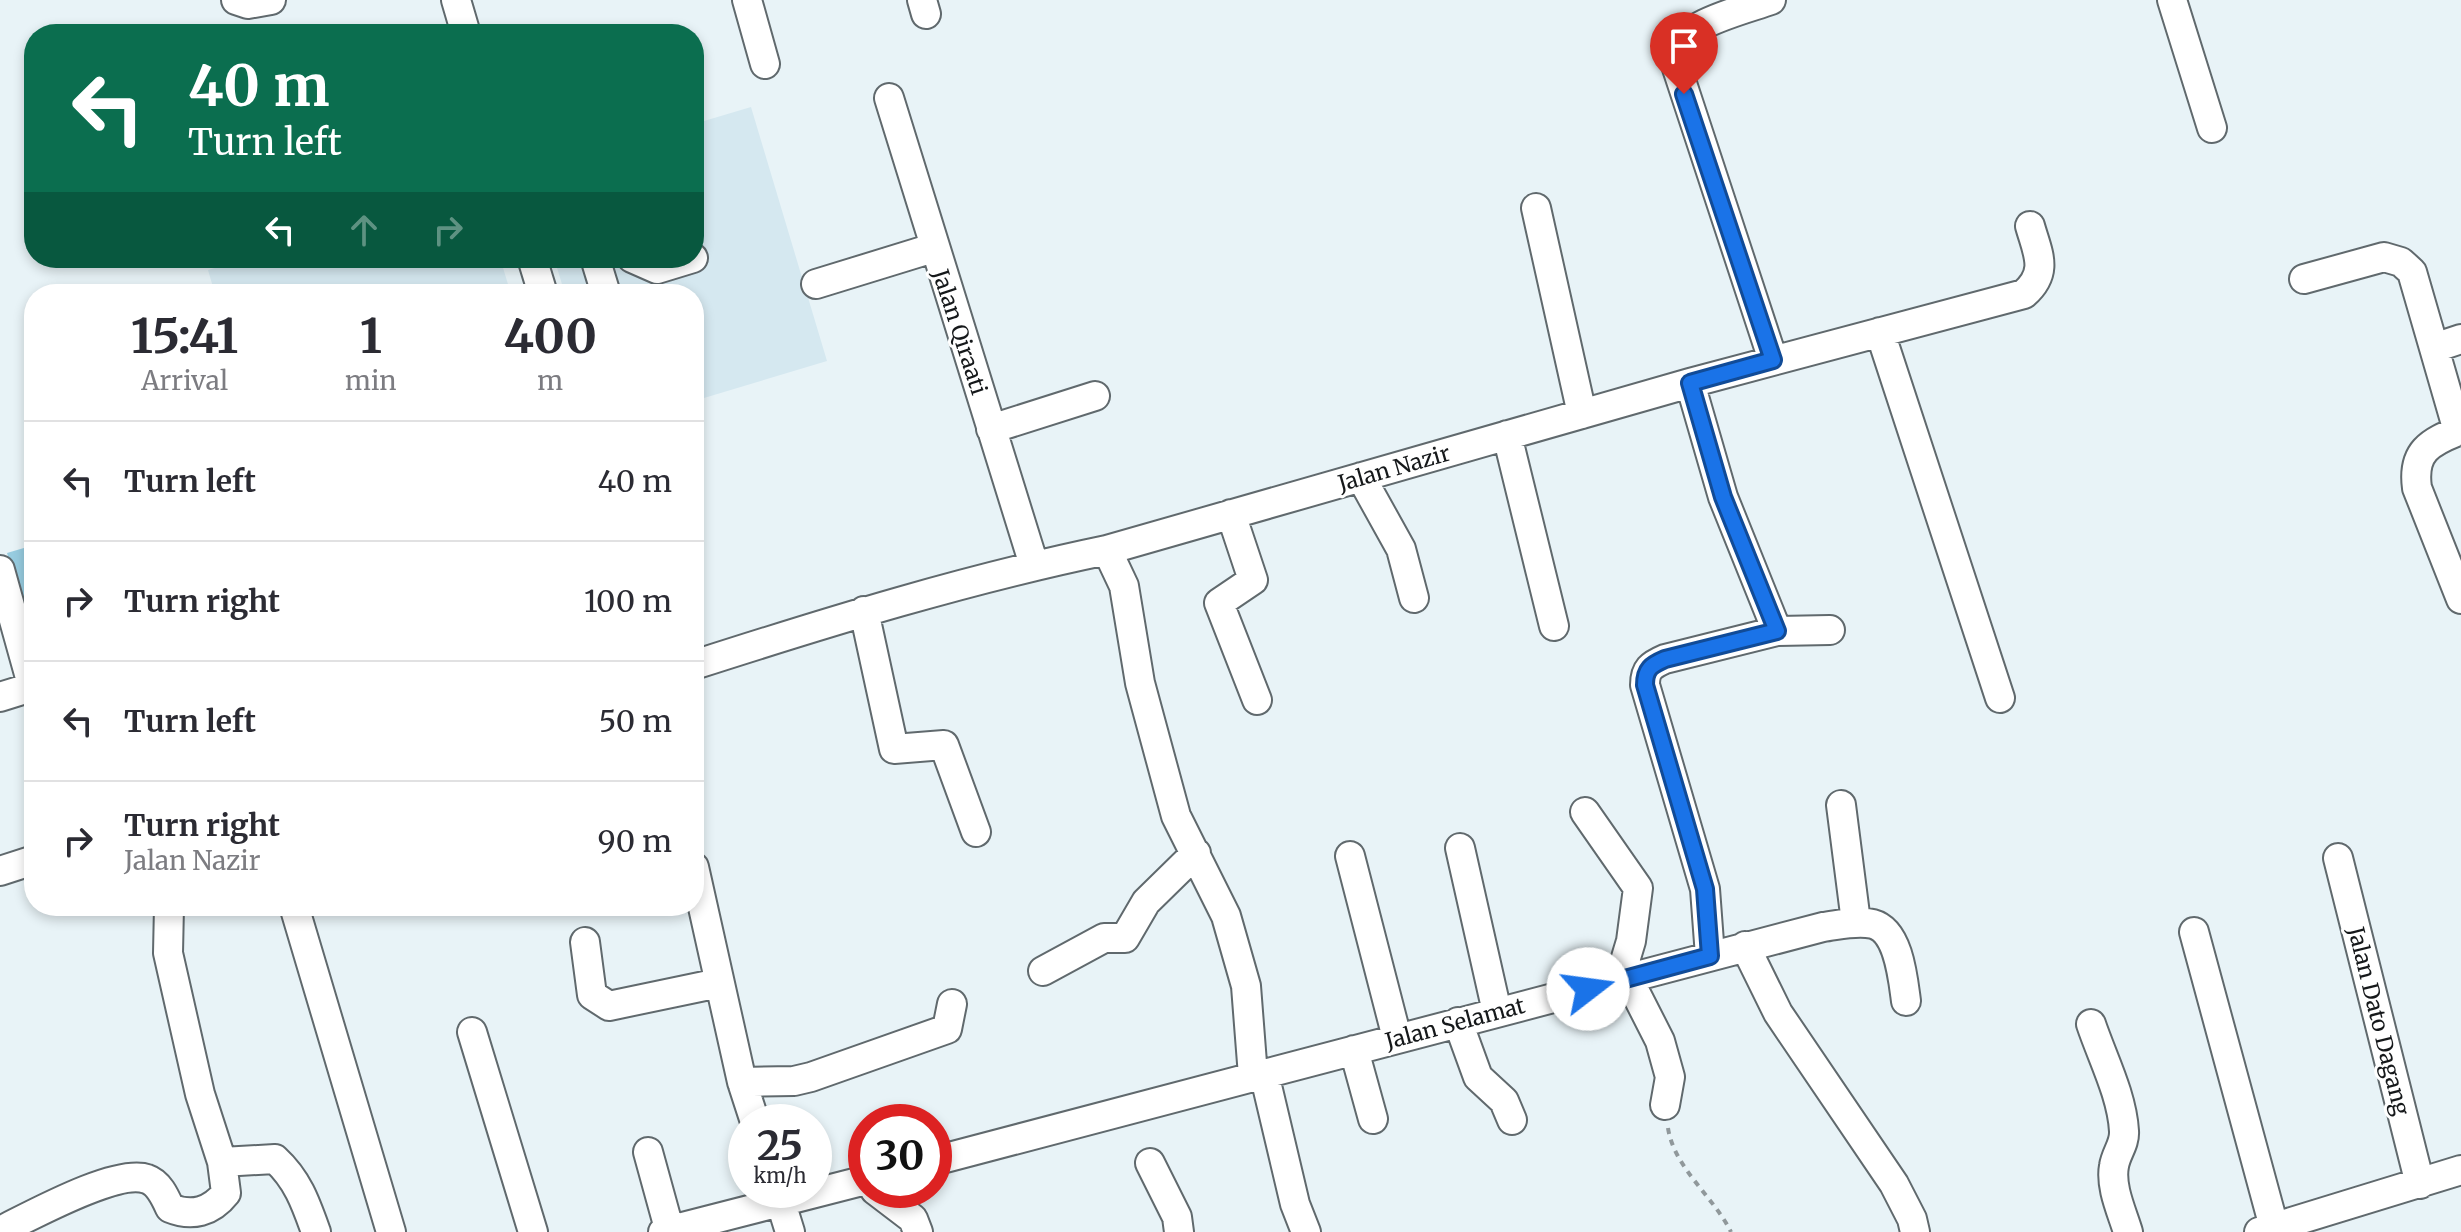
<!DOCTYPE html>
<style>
body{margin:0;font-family:Merriweather,serif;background:#f2f2f3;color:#2b2b33;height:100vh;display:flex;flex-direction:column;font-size:30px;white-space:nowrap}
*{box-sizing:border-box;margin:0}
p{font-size:26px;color:#7c7c81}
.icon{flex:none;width:44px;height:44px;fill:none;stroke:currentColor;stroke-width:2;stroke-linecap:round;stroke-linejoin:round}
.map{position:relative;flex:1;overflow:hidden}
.drawer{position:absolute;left:24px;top:284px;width:680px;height:632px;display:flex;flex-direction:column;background:#fff;border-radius:32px;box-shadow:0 4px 12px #0003}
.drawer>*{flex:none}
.hud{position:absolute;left:24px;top:24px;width:680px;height:244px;border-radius:32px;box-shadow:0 4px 12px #0003;background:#0b6e4f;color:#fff;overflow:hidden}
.speed{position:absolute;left:728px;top:1104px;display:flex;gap:16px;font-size:40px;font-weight:700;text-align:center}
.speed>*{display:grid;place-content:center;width:104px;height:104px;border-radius:50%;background:#fff;box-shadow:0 4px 12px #0003;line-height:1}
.speed small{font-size:20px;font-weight:400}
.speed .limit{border:12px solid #d22;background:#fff;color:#111}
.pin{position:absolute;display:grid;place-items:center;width:68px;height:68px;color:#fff;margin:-82px -34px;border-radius:50% 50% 50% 0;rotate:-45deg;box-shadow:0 0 8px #0007}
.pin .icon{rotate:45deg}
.me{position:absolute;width:88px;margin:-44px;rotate:75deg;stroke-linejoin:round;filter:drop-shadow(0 0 6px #0008)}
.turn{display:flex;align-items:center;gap:28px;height:168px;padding:0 32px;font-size:36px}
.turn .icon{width:104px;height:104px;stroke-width:2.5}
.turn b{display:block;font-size:56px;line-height:68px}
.lanes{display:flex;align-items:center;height:76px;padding:0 32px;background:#0003;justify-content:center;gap:40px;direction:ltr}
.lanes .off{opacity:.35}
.eta{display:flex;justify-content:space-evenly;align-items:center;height:136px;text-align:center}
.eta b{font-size:48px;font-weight:700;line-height:56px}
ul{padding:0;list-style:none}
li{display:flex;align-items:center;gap:24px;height:120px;padding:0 32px;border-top:2px solid #e1e1e2}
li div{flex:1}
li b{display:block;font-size:30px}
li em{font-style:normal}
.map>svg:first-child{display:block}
.built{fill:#d5e8f0}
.green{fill:#97cce0}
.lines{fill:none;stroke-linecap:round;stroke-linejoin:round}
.minor-casing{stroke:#60696d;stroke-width:32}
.path{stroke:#90989b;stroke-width:4;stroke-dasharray:6 6;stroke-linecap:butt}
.minor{stroke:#fff;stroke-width:28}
.route-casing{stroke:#114b97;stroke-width:20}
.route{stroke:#1a73e8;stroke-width:14}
.labels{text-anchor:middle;stroke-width:6;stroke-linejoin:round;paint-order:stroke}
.street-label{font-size:22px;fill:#15181a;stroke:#fff}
</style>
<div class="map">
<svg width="2461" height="1232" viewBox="0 0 2461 1232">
<rect width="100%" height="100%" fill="#e8f3f7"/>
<path class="built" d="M751 107 827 361 694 401V294H565L554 258H694V124Z
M248 258H500L511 294H215L208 270Z"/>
<path class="green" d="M34 545V641L7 553Z"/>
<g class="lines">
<g class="minor-casing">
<path id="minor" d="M236 0 248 4 271 0
M456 0 466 34
M747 0 765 64
M922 0 926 14
M1771 0C1743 10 1682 24 1672 53L1773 360
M2172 0 2212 128
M889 98 1034 565
M1536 208 1582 414
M532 258 543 294
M595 258 606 294
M632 258 657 269 693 258
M2304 279 2384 257 2401 262 2412 272 2434 348
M816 284 933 248
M1880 332 2000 698
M1690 383 1723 497 1777 631 1830 630
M991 429 1095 396
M2461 430C2429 442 2412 452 2417 488L2461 599
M2458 431 2434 348 2461 339
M1507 435 1554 626
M1361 477 1401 549 1414 598
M1231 514 1253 580 1219 603 1257 700
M1107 550 1124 586 1140 683 1176 816 1226 916 1246 986 1253 1076
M0 570 34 692
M864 611 894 749 944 745 976 832
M694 665C831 621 967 579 1107 550L1690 383 2024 294C2049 272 2038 254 2030 226
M0 697 32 687
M1841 805 1856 922
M1585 812 1638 888 1631 941 1619 981
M1460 848 1497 1012
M1350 856 1397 1038
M2338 858 2420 1184
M694 867 742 1082 755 1122
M0 871 34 860
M169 906 168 953 200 1094 222 1162
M294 906 391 1232
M2194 932 2274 1227
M585 942 592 995 609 1006 719 983
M1745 946 1778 1013 1894 1184 1912 1219 1915 1232
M1710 956 1705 889 1645 685C1645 669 1651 665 1665 659L1777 631
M1043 971 1104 938H1125L1146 902 1196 853
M1628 978 1660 1041 1670 1077 1665 1105
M1458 1022 1478 1077 1504 1101 1512 1120
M2091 1024C2102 1057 2122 1095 2124 1131 2125 1144 2116 1153 2114 1166 2110 1187 2122 1212 2128 1232
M472 1032 533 1232
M1354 1050 1373 1119
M1264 1073 1295 1204 1306 1232
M742 1082 794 1081 811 1077 947 1029 952 1004
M648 1152 670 1232
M934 1161 1823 927C1839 925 1857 920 1873 924 1899 931 1903 979 1906 1001
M1150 1163 1177 1217 1179 1232
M777 1190 790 1232
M875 1190 913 1219 918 1232
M0 1231C31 1216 117 1168 147 1179 159 1183 165 1197 170 1208 192 1217 211 1212 226 1193L222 1162 275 1159C298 1180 306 1204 316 1232
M663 1232 866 1180
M2259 1232 2461 1170"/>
</g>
<path class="path" d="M1668 1128C1674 1168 1714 1197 1731 1232"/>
<use href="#minor" class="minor"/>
</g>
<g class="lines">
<g class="route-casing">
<path id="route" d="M1588 989 1710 956 1705 889 1645 685C1645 669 1651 665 1665 659L1777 631 1723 497 1690 383 1773 360 1684 94"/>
</g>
<use href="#route" class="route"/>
</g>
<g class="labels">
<g class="street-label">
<text transform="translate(960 332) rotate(72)" y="8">Jalan Qiraati</text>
<text transform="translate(1394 468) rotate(-16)" y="8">Jalan Nazir</text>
<text transform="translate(2379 1021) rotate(76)" y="8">Jalan Dato Dagang</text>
<text transform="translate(1455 1023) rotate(-15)" y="8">Jalan Selamat</text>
</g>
</g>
</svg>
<div class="speed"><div>25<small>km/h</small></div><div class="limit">30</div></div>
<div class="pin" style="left:1684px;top:94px;background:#d93025"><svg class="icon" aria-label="arrive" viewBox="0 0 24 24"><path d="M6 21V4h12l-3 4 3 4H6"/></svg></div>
<svg class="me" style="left:1588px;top:989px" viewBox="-20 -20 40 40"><circle r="19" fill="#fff"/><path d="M0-13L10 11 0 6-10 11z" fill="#1a73e8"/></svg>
<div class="hud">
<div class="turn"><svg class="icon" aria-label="left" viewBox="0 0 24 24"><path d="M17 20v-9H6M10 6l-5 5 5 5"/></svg><div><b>40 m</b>Turn left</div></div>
<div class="lanes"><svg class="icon" aria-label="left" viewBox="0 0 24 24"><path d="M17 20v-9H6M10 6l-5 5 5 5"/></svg><svg class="icon off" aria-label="ahead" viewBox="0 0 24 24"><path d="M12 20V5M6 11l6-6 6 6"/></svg><svg class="icon off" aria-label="right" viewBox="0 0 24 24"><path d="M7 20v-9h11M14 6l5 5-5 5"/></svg></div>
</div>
<section class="drawer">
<div class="eta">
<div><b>15:41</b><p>Arrival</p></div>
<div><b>1</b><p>min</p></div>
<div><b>400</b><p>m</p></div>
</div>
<ul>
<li><svg class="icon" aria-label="left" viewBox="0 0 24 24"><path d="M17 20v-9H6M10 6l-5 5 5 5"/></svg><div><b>Turn left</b></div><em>40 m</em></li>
<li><svg class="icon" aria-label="right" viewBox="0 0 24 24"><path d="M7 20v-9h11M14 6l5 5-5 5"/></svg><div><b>Turn right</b></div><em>100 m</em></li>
<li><svg class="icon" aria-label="left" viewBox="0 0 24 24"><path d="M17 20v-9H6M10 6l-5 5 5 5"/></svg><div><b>Turn left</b></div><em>50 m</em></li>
<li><svg class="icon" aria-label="right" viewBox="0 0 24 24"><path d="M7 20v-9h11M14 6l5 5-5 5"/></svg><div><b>Turn right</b><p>Jalan Nazir</p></div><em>90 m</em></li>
</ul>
</section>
</div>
